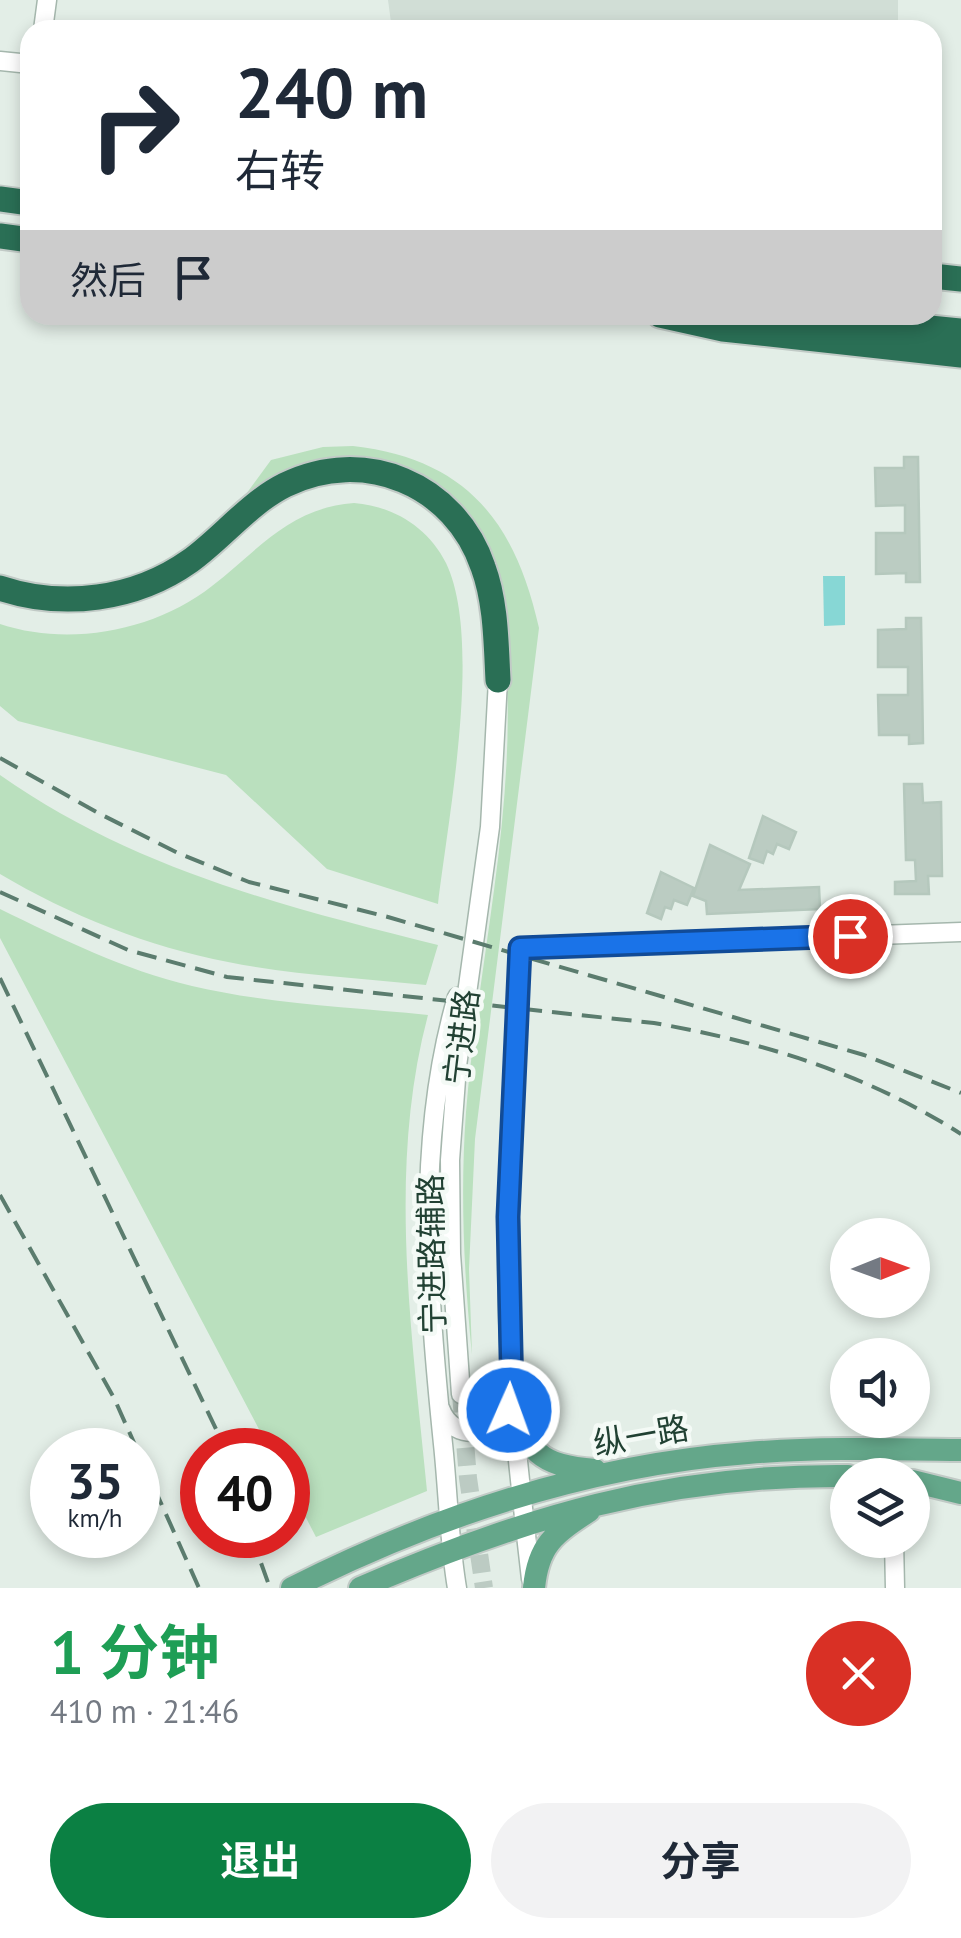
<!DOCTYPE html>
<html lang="zh">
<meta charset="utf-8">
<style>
body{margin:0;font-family:"PT Sans","Noto Sans SC",sans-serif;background:#f2f2f3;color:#1f2937;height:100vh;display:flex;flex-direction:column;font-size:38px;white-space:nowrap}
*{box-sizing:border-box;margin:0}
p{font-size:32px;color:#747a83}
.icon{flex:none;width:55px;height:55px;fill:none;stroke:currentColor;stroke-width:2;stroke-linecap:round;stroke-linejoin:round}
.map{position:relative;height:1588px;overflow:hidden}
.side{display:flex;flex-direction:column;background:#fff;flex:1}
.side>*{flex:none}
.guide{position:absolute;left:20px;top:20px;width:922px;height:305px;border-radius:30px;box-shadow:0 5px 15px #0003;background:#fff;color:#1f2937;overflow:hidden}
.needle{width:65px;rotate:89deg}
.fabs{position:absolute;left:830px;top:1218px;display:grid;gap:20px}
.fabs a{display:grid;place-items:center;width:100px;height:100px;border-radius:50%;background:#fff;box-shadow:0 5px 15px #0003;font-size:50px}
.speed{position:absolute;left:30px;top:1428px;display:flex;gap:20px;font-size:50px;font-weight:700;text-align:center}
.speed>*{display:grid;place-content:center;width:130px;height:130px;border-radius:50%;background:#fff;box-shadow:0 5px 15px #0003;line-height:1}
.speed small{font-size:25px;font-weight:400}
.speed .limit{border:15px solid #d22;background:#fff;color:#111}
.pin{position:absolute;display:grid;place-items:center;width:85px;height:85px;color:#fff;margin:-42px;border:5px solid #fff;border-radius:50%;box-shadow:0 2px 10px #0007}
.me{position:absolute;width:110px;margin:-55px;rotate:2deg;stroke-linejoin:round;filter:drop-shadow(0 0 8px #0008)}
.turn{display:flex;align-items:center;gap:35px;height:210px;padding:0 50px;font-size:45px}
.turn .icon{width:130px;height:130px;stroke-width:2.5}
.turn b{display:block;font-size:70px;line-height:85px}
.then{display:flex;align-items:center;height:95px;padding:0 50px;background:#0003;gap:20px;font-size:38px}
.round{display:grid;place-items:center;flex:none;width:105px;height:105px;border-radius:52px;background:#f2f2f3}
.summary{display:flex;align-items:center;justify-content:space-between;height:170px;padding:0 50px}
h1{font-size:60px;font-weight:700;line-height:75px;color:#1e9e55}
.action{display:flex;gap:20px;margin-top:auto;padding:20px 50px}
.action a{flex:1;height:115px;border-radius:60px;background:#0b8043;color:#fff;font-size:40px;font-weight:700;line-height:115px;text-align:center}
.action a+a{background:#f2f2f3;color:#1f2937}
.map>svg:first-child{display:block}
.built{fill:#d1ded6}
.green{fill:#bae0be}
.water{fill:#87d7d5}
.building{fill:#bbccc2;stroke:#b5c8bd;stroke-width:2.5}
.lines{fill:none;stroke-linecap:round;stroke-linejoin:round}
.minor-tunnel{stroke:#bccbc3;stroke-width:18;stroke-dasharray:18 9;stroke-linecap:butt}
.minor-casing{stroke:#a5b7ad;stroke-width:21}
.major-casing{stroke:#c1cac6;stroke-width:26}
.highway-casing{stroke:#c1cac6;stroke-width:29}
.minor{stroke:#fff;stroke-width:18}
.major{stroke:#64a78a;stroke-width:22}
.highway{stroke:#2a6f55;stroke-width:25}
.rail{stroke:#5b7c6e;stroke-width:4;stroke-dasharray:20 10;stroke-linecap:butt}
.route-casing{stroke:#114b97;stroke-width:25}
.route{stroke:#1a73e8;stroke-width:18}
.labels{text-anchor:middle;stroke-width:9;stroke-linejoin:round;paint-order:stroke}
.street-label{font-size:32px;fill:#214133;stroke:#f4faf6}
</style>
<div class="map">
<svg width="961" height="1588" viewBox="0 0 961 1588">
<rect width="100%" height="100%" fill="#e3eee7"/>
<path class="built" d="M388 0H898V30H392Z"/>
<path class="green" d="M353 446C466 459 515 521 539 628L475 1139 469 1269 472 1355C464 1274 460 1193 466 1112 479 950 522 793 503 629 501 609 500 588 496 569 486 523 445 481 402 466 332 442 289 467 235 509L271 460 323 447Z
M354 503C393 506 428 527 446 563 483 640 448 818 438 904L327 869 226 775 18 721 0 706V624C69 647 155 631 212 586 260 549 289 508 354 503Z
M0 775C132 868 284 907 438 945L426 985C361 978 293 975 228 962 149 947 69 915 0 874Z
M0 909C62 939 124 970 192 986 269 1004 349 1007 428 1015 387 1169 412 1334 427 1491L316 1537 288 1483V1450H270L0 938Z"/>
<path class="water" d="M823 576H845V625L824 626Z"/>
<path class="building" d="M904 457H918L920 582H906V573L876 574V533H905V505L876 506 875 468H904Z
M906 618H921L923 743 909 744V735H879L878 695H908V667H878V630L906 629Z
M904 784H922L923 803 941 802 942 876H928L929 894H895V882L916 881 915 860H906Z
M763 816 796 832 789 849 777 844 773 854 767 851 763 863 749 858Z
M710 845 750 864 739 890 819 887 820 909 707 914 706 901 693 896Z
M661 872 694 888 687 905 674 900 671 909 665 907 661 919 647 913Z"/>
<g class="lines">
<path class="minor-tunnel" d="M461 1394 468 1478 484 1588"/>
<g class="minor-casing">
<path id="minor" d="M43 30 47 0
M0 61 30 64
M457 997C415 1141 428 1296 443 1444 448 1491 449 1541 457 1588
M461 1394 451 1254 450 1160 457 1066 490 827 498 680
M440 1408C454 1446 502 1435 512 1401
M894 1540 895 1588
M531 1579C522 1499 512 1418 509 1337 503 1208 514 1077 519 948L961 932"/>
</g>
<g class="major-casing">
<path id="major" d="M513 1399C526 1452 540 1466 595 1470
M912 1481 961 1493
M292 1588C435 1516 587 1465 748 1453 819 1447 890 1449 961 1450
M360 1588C524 1517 667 1474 848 1476
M534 1588C538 1545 554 1534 589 1511"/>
</g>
<g class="highway-casing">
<path id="highway" d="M0 199 30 203
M0 236 30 240
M932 276 961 279
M660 315 723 329 961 355
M799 315 961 331
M0 588C63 609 135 600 190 561 222 538 249 503 285 485 364 446 455 484 483 567 496 602 496 643 498 680"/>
</g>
<use href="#minor" class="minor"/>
<use href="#major" class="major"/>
<use href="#highway" class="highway"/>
<path class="rail" d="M0 758 102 815 178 853 249 882 388 917 864 1055 961 1093
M0 892 128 950 227 977 654 1023C763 1042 867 1074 961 1134
M0 978 226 1450
M0 1195 114 1398 199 1588
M251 1535 270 1588"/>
</g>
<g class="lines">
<g class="route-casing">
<path id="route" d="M509 1410 512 1398 508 1217 520 948 850 936"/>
</g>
<use href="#route" class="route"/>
</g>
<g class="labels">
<g class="street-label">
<text transform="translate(462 1037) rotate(-83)" y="11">宁进路</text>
<text transform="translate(432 1254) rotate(-91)" y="11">宁进路辅路</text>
<text transform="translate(641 1436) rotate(-10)" y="11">纵一路</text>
</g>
</g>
</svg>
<div class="fabs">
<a><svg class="needle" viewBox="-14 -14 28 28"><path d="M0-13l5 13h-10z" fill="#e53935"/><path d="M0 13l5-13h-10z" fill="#747a83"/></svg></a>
<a><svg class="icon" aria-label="sound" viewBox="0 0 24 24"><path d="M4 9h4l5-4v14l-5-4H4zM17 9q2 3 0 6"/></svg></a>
<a><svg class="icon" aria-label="layers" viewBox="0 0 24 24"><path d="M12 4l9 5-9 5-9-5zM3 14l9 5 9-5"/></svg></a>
</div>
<div class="speed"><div>35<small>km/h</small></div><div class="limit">40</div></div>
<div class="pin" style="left:850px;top:936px;background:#d93025"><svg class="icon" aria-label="arrive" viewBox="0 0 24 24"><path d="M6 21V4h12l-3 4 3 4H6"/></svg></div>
<svg class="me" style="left:509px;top:1410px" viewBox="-20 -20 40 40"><circle r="17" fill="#1a73e8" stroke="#fff" stroke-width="3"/><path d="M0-11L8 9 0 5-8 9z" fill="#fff"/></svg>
<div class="guide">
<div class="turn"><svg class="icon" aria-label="right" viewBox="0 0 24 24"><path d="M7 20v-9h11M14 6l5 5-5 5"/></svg><div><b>240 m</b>右转</div></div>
<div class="then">然后<svg class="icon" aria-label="arrive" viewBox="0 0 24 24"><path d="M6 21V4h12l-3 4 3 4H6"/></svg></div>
</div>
</div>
<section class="side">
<div class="summary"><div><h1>1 分钟</h1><p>410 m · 21:46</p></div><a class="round" style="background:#d93025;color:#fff"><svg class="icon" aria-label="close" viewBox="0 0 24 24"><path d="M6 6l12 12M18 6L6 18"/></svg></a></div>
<div class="action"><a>退出</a><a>分享</a></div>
</section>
